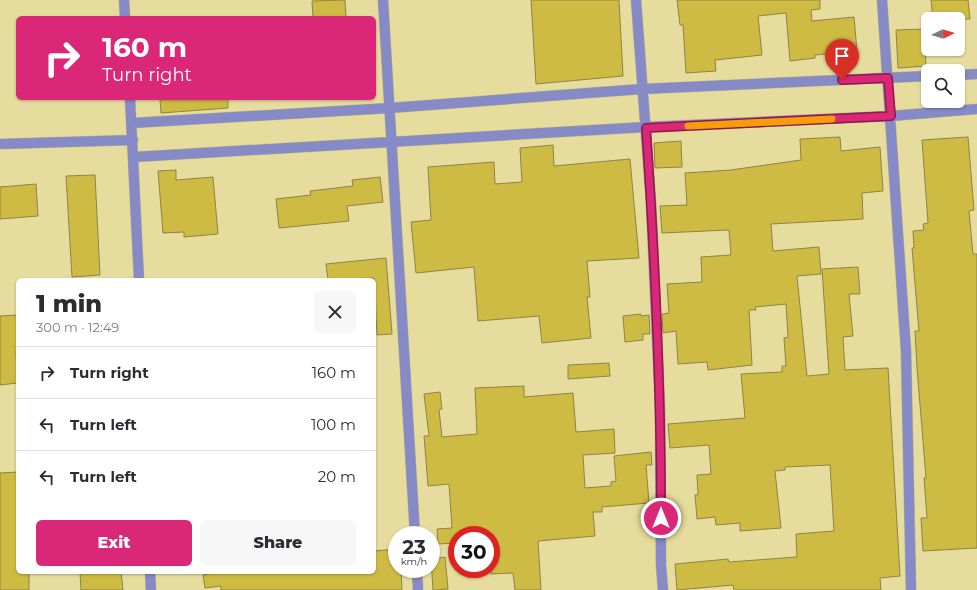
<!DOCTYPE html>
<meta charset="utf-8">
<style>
body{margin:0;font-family:Montserrat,sans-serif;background:#f7f7f7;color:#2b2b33;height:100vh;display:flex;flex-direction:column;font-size:15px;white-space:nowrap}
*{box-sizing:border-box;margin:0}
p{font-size:13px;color:#7c7c81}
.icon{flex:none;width:22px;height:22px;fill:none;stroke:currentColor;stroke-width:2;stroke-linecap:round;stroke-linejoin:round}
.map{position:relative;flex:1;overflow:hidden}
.sheet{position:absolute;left:16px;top:278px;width:360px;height:296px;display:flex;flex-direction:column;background:#fff;border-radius:6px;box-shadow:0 1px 3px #0004}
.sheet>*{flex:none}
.hud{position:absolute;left:16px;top:16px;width:360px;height:84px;border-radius:6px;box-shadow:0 1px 3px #0004;background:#db2777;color:#fff;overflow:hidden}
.needle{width:26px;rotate:85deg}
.tools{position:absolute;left:921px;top:12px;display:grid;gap:8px}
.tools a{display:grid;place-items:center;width:44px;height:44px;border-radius:6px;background:#fff;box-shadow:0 1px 3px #0004;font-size:20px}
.speed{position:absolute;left:388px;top:526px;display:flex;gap:8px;font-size:20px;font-weight:700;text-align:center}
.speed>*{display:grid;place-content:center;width:52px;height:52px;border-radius:50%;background:#fff;box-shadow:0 1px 3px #0004;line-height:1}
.speed small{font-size:10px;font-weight:400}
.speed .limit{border:6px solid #d22;background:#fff;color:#111}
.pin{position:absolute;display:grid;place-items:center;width:34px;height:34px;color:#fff;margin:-41px -17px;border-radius:50% 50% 50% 0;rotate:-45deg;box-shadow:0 0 4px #0007}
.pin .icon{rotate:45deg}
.me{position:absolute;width:44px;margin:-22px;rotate:0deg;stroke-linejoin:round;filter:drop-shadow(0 0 3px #0008)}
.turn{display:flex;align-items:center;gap:14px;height:84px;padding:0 20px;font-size:18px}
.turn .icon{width:52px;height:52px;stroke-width:2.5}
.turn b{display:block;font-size:28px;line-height:34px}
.round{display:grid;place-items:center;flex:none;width:42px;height:42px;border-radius:6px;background:#f7f7f7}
.head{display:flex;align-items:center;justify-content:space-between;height:68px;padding:0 20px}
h1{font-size:24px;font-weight:800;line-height:30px}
.action{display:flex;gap:8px;margin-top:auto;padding:8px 20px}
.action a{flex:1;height:46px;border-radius:6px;background:#db2777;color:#fff;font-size:16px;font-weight:800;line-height:46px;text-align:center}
.action a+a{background:#f7f7f7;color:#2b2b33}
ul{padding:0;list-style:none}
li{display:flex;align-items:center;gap:12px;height:52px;padding:0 20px;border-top:1px solid #e1e1e2}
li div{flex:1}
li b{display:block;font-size:15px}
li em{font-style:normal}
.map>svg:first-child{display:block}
.building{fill:#cebb43;stroke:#8d8446}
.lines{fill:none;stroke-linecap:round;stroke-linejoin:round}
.minor-casing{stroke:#c2b981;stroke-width:11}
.minor{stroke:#868ac6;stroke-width:10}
.route-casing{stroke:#8e194d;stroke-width:10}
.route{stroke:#db2777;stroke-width:7}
.slow{stroke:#f59e0b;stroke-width:7}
</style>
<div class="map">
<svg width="977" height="590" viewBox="0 0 977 590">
<rect width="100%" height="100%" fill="#e6dc9d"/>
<path class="building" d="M345 0 346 18H313L312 1Z
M531 0H619L623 76 536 84Z
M677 0H820V9L811 10 812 21 854 17 857 51 815 55V58L790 61 786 13 758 16 762 55 715 60 716 71 686 73 683 25H680Z
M931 0H968L970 19H933Z
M924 29 926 66 898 68 896 30Z
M178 98H228V108L161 113 160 100Z
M840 137 841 151 880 147 883 191 862 193 863 219 771 224 773 251 819 247 821 274 797 276 807 376 829 374 822 269 858 267 860 294H849L853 336 843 337 845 370 888 368 900 576 880 578 881 590H734L733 585 677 590 675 564 728 559 729 562 797 557 796 534 834 531 830 465 785 467V470L775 471 781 528 740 531V523L716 525 715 517 697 519 695 495H698L697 475 711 474 709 445 670 448 668 424 745 418 741 374 782 372V366H786L784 338 788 337 786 304 755 307 756 310H749L752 365 708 370 707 362 678 364 676 331 663 333 662 314 669 313 667 284 702 282 701 257 731 255 729 230 662 233 660 206 687 205 685 173 731 170 801 160 800 139Z
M968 137 974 210 969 211 973 254H977V548L923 551 921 518H927L924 478H926L917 368 915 331H919L912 248H914L913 231 924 230 923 224 928 223 922 140Z
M681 141 682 167 655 168 654 143Z
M553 145 554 166 630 159 639 258 587 261 590 297H587L591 338 542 343 539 316 478 321 474 267 416 273 411 222 431 220 428 167 494 162 495 184 522 182 520 148Z
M176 170V180L213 177 218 234 184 237V232L163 233 158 171Z
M95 175 100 275 72 277 66 176Z
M380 177 383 202 347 206 349 221 279 228 276 199 311 195 310 191 353 186 352 180Z
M36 184 38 216 0 219V187Z
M386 258 392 334 377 335 374 278 328 280 326 264Z
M641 314V316L649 315 650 334H643V340L625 342 623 316Z
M18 315V351H16L18 383 0 385V316Z
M609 363 610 376 568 379V365Z
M524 386V397L573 393 576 432 614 429 615 453 583 455 585 488 611 486V482L616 481 614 456 651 452 652 465H646L649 503 602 507V512H593L595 536 538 541 541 590H515L513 573 491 574V535H457V543L438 544 437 529 452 528 449 484 428 486 424 436H429L424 394 440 392 442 409 439 410 442 437 477 434 475 388Z
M18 472V572H29V590H0V473Z
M397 549V569H401L402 590H221V586L205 588 203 575 218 572H374V551Z
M445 557 448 589 433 590 431 559Z
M80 572H121L123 590H81Z"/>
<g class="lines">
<g class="minor-casing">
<path id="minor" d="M124 0 125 18
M383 0 415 535
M636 0 651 202 660 407 661 565 663 590
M882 0 906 351 911 590
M958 75 977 74
M130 98 139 280
M132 123 390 108 642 89 928 76
M0 144 133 140
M134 157 646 127 891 116 977 109
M417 569 418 590
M150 572 151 590"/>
</g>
<use href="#minor" class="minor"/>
</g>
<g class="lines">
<g class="route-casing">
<path id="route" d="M661 518C661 388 655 258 646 128L891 116 888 78 842 80"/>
</g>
<use href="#route" class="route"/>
<path class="slow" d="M688 126 832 119"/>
</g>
</svg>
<div class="tools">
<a><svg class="needle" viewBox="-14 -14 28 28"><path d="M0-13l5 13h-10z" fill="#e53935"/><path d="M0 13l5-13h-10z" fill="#7c7c81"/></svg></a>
<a><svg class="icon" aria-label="search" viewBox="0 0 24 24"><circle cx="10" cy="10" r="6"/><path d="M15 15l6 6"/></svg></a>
</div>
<div class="speed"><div>23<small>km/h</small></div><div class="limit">30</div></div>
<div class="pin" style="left:842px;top:80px;background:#d93025"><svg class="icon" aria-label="arrive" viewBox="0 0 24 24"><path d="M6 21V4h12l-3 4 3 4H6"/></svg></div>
<svg class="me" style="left:661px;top:518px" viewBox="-20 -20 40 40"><circle r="17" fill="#db2777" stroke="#fff" stroke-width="3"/><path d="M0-11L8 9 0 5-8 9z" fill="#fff"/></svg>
<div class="hud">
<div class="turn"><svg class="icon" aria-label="right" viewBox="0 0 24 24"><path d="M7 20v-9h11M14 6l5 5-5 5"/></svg><div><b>160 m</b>Turn right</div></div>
</div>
<section class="sheet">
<div class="head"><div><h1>1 min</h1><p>300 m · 12:49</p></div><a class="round"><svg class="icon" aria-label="close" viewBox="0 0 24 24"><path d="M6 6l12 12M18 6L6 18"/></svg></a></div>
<ul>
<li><svg class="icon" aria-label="right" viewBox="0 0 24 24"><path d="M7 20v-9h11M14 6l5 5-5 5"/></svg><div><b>Turn right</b></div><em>160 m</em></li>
<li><svg class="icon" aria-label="left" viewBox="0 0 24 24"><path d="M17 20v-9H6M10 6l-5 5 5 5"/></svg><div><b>Turn left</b></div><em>100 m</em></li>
<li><svg class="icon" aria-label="left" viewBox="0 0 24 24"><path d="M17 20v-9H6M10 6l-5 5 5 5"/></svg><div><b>Turn left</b></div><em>20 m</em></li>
</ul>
<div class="action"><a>Exit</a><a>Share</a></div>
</section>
</div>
